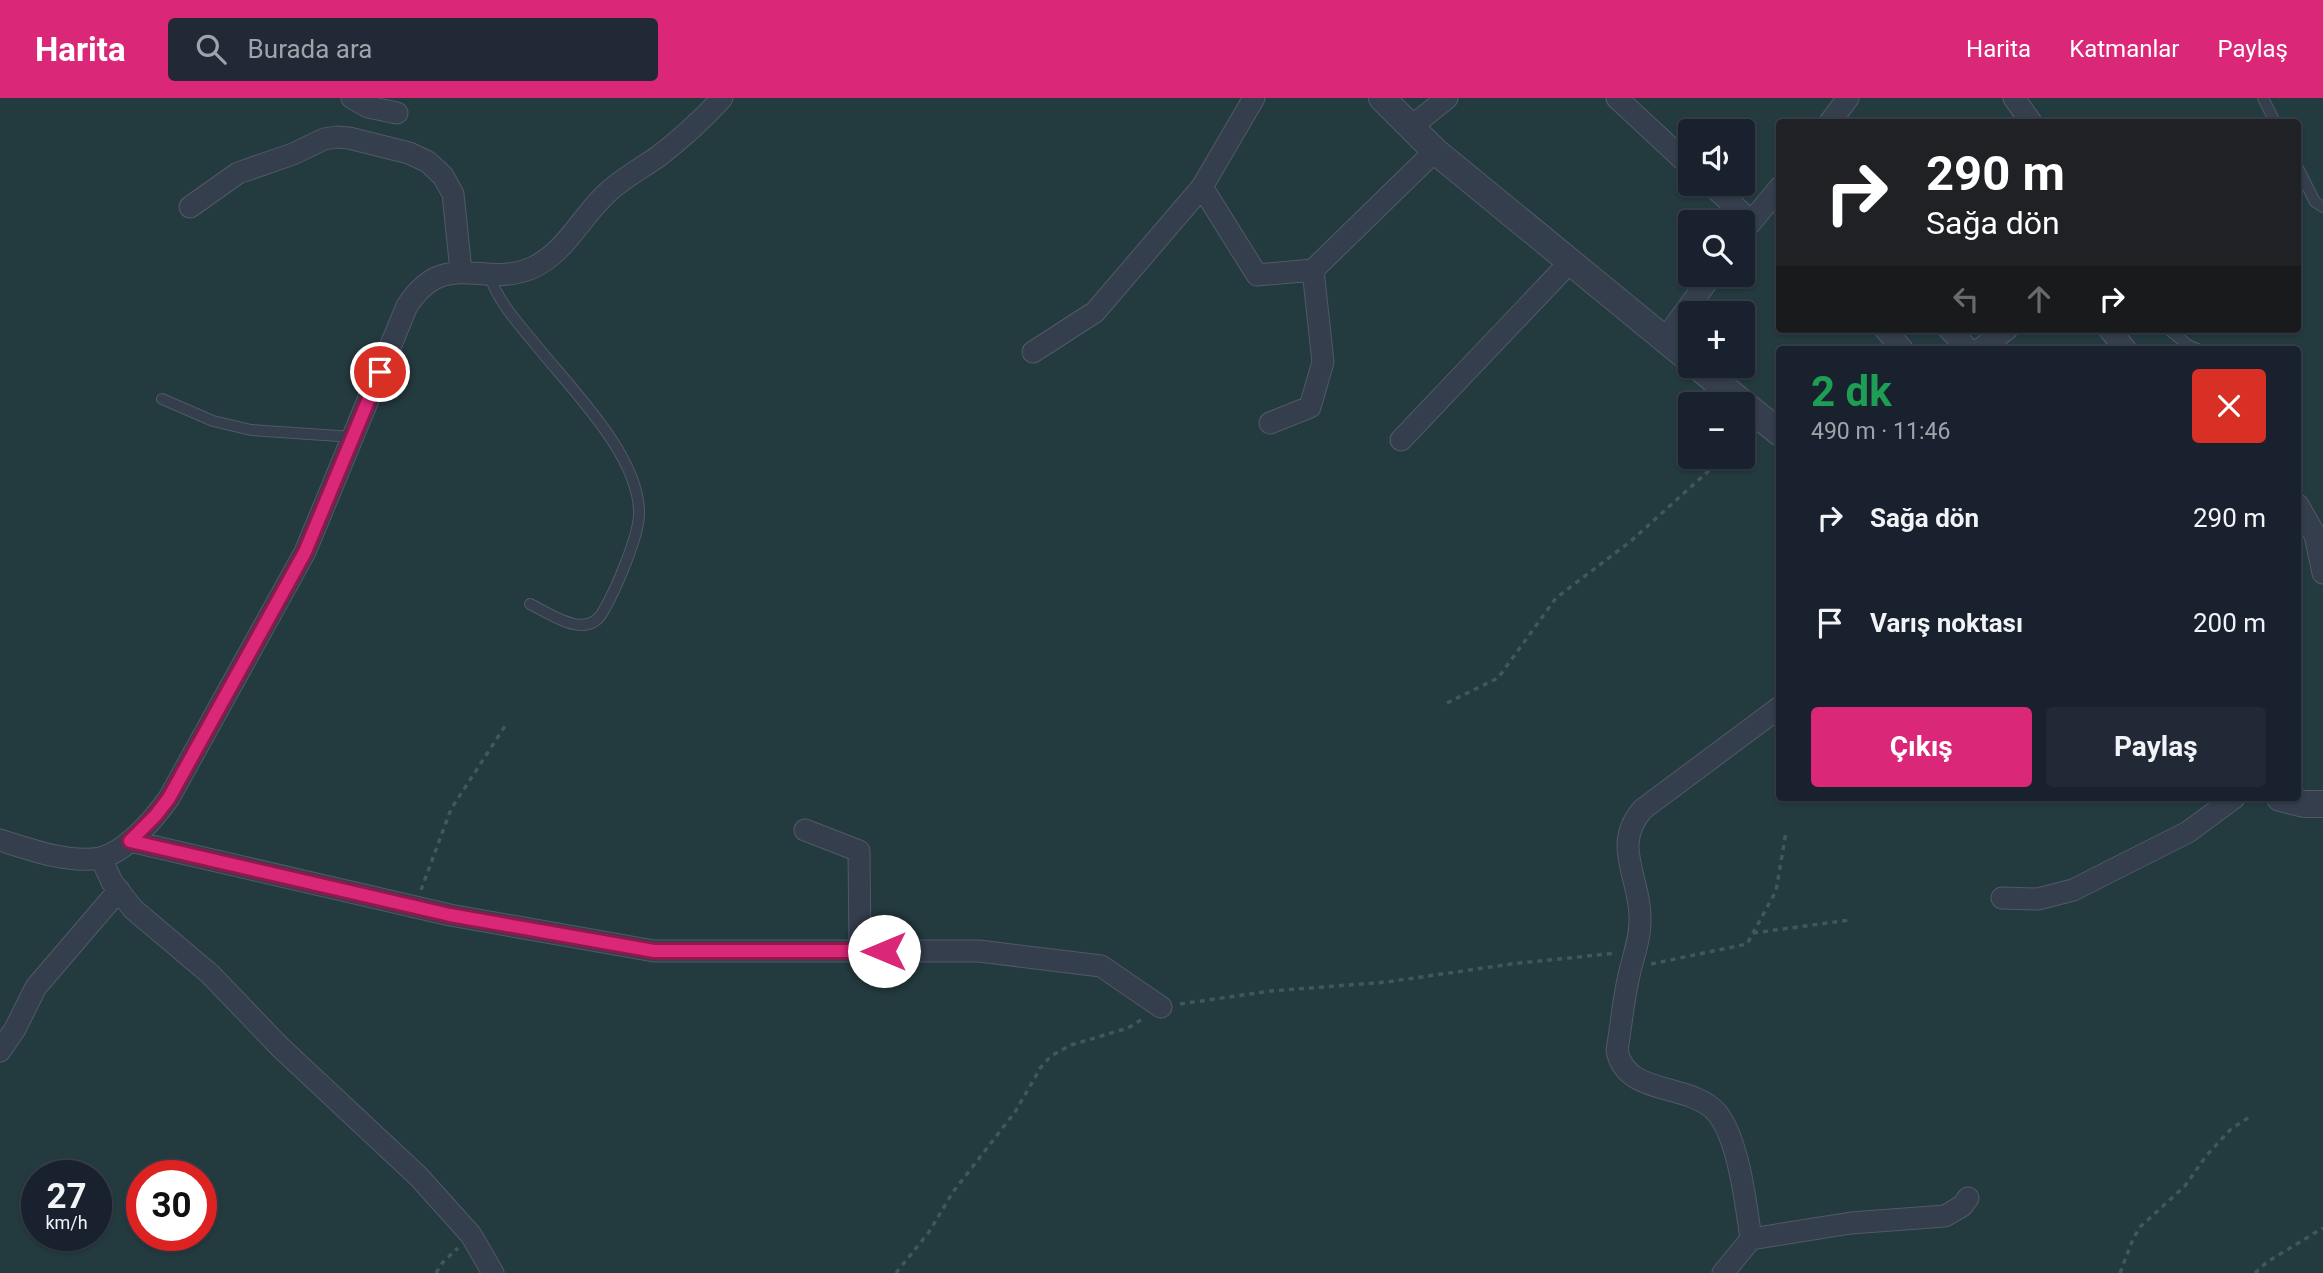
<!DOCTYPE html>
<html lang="tr">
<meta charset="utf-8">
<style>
body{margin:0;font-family:Roboto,sans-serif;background:#222936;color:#f1f3f6;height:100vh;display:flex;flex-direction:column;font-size:26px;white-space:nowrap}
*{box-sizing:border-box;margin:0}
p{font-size:23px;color:#9fa3aa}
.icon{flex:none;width:38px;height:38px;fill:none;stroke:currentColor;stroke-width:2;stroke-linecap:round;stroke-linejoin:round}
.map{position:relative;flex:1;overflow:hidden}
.details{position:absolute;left:1776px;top:248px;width:525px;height:455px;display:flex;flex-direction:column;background:#19212e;border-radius:7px;box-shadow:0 2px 5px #0004,0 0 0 2px #373e4a}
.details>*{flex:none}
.banner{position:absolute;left:1776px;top:21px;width:525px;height:214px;border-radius:7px;box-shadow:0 2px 5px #0004,0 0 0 2px #373e4a;background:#202124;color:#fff;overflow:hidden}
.controls{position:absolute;left:1678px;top:21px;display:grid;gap:14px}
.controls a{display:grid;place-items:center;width:77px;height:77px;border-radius:7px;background:#19212e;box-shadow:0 2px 5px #0004,0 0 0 2px #373e4a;font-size:35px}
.speed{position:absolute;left:21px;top:1062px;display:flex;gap:14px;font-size:35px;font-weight:700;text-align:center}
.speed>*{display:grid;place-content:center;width:91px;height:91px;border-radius:50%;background:#19212e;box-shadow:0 2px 5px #0004,0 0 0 2px #373e4a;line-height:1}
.speed small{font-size:18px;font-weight:400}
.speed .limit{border:10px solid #d22;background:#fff;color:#111}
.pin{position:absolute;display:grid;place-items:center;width:60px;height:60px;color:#fff;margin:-30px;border:4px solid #fff;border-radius:50%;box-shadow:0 2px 7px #0007}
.me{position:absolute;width:77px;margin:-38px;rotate:270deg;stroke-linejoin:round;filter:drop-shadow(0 0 5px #0008)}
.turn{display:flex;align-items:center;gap:24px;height:147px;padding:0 35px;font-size:32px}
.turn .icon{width:91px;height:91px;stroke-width:2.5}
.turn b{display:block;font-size:49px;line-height:60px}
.lanes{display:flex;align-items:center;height:66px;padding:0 35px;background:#0003;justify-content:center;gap:35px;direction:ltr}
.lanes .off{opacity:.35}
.round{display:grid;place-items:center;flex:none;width:74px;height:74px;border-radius:7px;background:#222936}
.summary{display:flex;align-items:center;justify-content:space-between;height:119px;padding:0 35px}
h1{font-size:42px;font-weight:700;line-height:52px;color:#1e9e55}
.action{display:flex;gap:14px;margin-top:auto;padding:14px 35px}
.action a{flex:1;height:80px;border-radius:7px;background:#db2777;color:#fff;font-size:28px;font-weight:700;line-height:80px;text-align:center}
.action a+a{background:#222936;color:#f1f3f6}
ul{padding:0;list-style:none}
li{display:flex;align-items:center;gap:21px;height:105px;padding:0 35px}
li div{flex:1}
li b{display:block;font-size:26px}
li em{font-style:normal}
header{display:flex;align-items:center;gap:42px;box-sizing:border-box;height:98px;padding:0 35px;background:#db2777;color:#fff}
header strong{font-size:33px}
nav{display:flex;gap:38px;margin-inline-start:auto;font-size:24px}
.search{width:490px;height:63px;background:#222936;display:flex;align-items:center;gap:18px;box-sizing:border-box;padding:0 24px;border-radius:7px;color:#9fa3aa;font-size:26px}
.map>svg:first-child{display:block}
.green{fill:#233a3e;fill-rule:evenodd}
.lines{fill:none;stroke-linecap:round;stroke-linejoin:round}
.service-casing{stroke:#515968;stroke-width:12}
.minor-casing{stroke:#515968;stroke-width:23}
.tertiary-casing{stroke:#515968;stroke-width:28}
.path{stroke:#41575b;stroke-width:3.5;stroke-dasharray:5 5;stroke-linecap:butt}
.service{stroke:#353e4d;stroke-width:10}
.minor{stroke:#353e4d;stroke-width:21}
.tertiary{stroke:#353e4d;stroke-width:26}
.route-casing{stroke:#8e194d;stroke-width:18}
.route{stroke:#db2777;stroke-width:12}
</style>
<header>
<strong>Harita</strong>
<div class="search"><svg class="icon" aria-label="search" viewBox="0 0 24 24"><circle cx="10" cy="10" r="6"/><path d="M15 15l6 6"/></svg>Burada ara</div>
<nav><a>Harita</a><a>Katmanlar</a><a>Paylaş</a></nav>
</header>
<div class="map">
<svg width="2323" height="1175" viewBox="0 0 2323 1175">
<rect width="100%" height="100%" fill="#212c3d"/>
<path class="green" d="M0 0H2323V1175H0ZM1780 24H2298V231H1780ZM1690 33H1743V86H1690ZM1690 124H1743V177H1690ZM1690 215H1743V268H1690ZM1780 252H2298V700H1780ZM1690 306H1743V359H1690ZM37 1078H96V1138H37ZM142 1078H201V1138H142Z"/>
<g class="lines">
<g class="service-casing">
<path id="service" d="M2263 0 2275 24
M2298 70 2315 104 2323 109
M489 176C498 204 517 224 536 247 571 291 641 359 639 417 638 440 616 491 604 512 588 544 551 516 530 506
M2168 231 2188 247 2200 252
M162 301 213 323 251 332 353 339"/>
</g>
<g class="minor-casing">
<path id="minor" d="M352 0 368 9 397 15
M1617 0 1690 68
M2014 0 2031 24
M1830 24 1848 0
M1411 29 1447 0
M1710 86 1751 123
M1202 89 1257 177 1313 172 1435 53
M190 109 238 75 293 56 324 41 337 39 349 40 409 55 428 64 443 78 453 96 461 173
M1743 134 1780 89
M1885 231 1903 252
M1949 231 1969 252
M2109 231 2126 252
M1665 241 1712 177
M1979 252 2007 231
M1033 254 1095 214 1202 89 1254 0
M1270 325 1310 309 1323 264 1313 172
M1401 342 1570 164
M2298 407 2315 437 2323 475
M805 732 859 753 860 853
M0 742C28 751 70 766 100 760 126 754 154 721 169 700L305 454 407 208C445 149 483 191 532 170 565 155 581 119 607 95 623 80 642 70 659 58 682 40 703 21 722 0
M130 743 450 817 654 853H979L1101 868 1161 909
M101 760 112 784 133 811 210 876 280 949 419 1079 471 1137 493 1175
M2002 800 2038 801 2073 792 2188 734 2234 700
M0 953 15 931 36 889 119 792
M1751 1141C1746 1107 1739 1042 1717 1015 1691 984 1625 999 1617 952 1621 929 1623 905 1628 882 1632 861 1641 841 1640 819 1640 779 1611 747 1643 711L1780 609
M1723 1175 1751 1141 1851 1125 1945 1118 1962 1108 1968 1100"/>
</g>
<g class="tertiary-casing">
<path id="tertiary" d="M1382 0 1435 53 1690 262
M1697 268 1780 335
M2280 700 2304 706H2323"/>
</g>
<path class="path" d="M1447 605 1498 580 1556 500 1631 443 1724 359
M421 792 451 711 507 625
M1753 835 1850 822
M1651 866 1747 846 1776 793 1786 734
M1180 906 1271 893 1387 884 1511 866 1617 855
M436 1175 443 1164 458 1150
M896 1175 929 1134 953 1094 1015 1014 1041 969 1051 958 1071 947 1128 930 1144 920
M2120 1175 2133 1141 2140 1129 2185 1088 2206 1058 2231 1031 2251 1018
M2255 1175 2267 1164 2323 1130"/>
<use href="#service" class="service"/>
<use href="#minor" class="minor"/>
<use href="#tertiary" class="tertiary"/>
</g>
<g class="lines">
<g class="route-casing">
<path id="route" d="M380 274 305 454 169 700 156 717 130 743 450 817 654 853H884"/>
</g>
<use href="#route" class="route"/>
</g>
</svg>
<div class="controls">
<a><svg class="icon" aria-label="sound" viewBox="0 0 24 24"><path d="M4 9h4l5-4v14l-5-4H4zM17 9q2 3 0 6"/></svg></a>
<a><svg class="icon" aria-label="search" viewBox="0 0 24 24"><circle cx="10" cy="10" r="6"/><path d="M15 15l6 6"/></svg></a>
<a>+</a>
<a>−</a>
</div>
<div class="speed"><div>27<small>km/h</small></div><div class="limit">30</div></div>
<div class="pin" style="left:380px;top:274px;background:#d93025"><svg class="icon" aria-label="arrive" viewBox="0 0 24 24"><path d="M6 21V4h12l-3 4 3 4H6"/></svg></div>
<svg class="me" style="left:884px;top:853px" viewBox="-20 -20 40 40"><circle r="19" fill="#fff"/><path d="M0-13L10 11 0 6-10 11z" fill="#db2777"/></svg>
<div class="banner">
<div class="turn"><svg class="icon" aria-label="right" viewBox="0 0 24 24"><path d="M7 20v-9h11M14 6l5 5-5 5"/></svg><div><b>290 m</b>Sağa dön</div></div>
<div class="lanes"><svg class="icon off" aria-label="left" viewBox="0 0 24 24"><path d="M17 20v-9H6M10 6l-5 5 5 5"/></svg><svg class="icon off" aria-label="ahead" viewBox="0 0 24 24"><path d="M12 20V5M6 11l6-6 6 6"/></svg><svg class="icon" aria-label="right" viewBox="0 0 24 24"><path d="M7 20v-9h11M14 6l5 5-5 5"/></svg></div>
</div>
<section class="details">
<div class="summary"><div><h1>2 dk</h1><p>490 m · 11:46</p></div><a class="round" style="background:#d93025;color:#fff"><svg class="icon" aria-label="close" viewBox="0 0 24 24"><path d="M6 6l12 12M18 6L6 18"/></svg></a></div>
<ul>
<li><svg class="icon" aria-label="right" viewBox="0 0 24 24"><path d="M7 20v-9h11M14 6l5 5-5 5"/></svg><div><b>Sağa dön</b></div><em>290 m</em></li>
<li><svg class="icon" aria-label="arrive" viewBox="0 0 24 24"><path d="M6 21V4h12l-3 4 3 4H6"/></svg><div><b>Varış noktası</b></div><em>200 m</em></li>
</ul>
<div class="action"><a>Çıkış</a><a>Paylaş</a></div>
</section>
</div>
